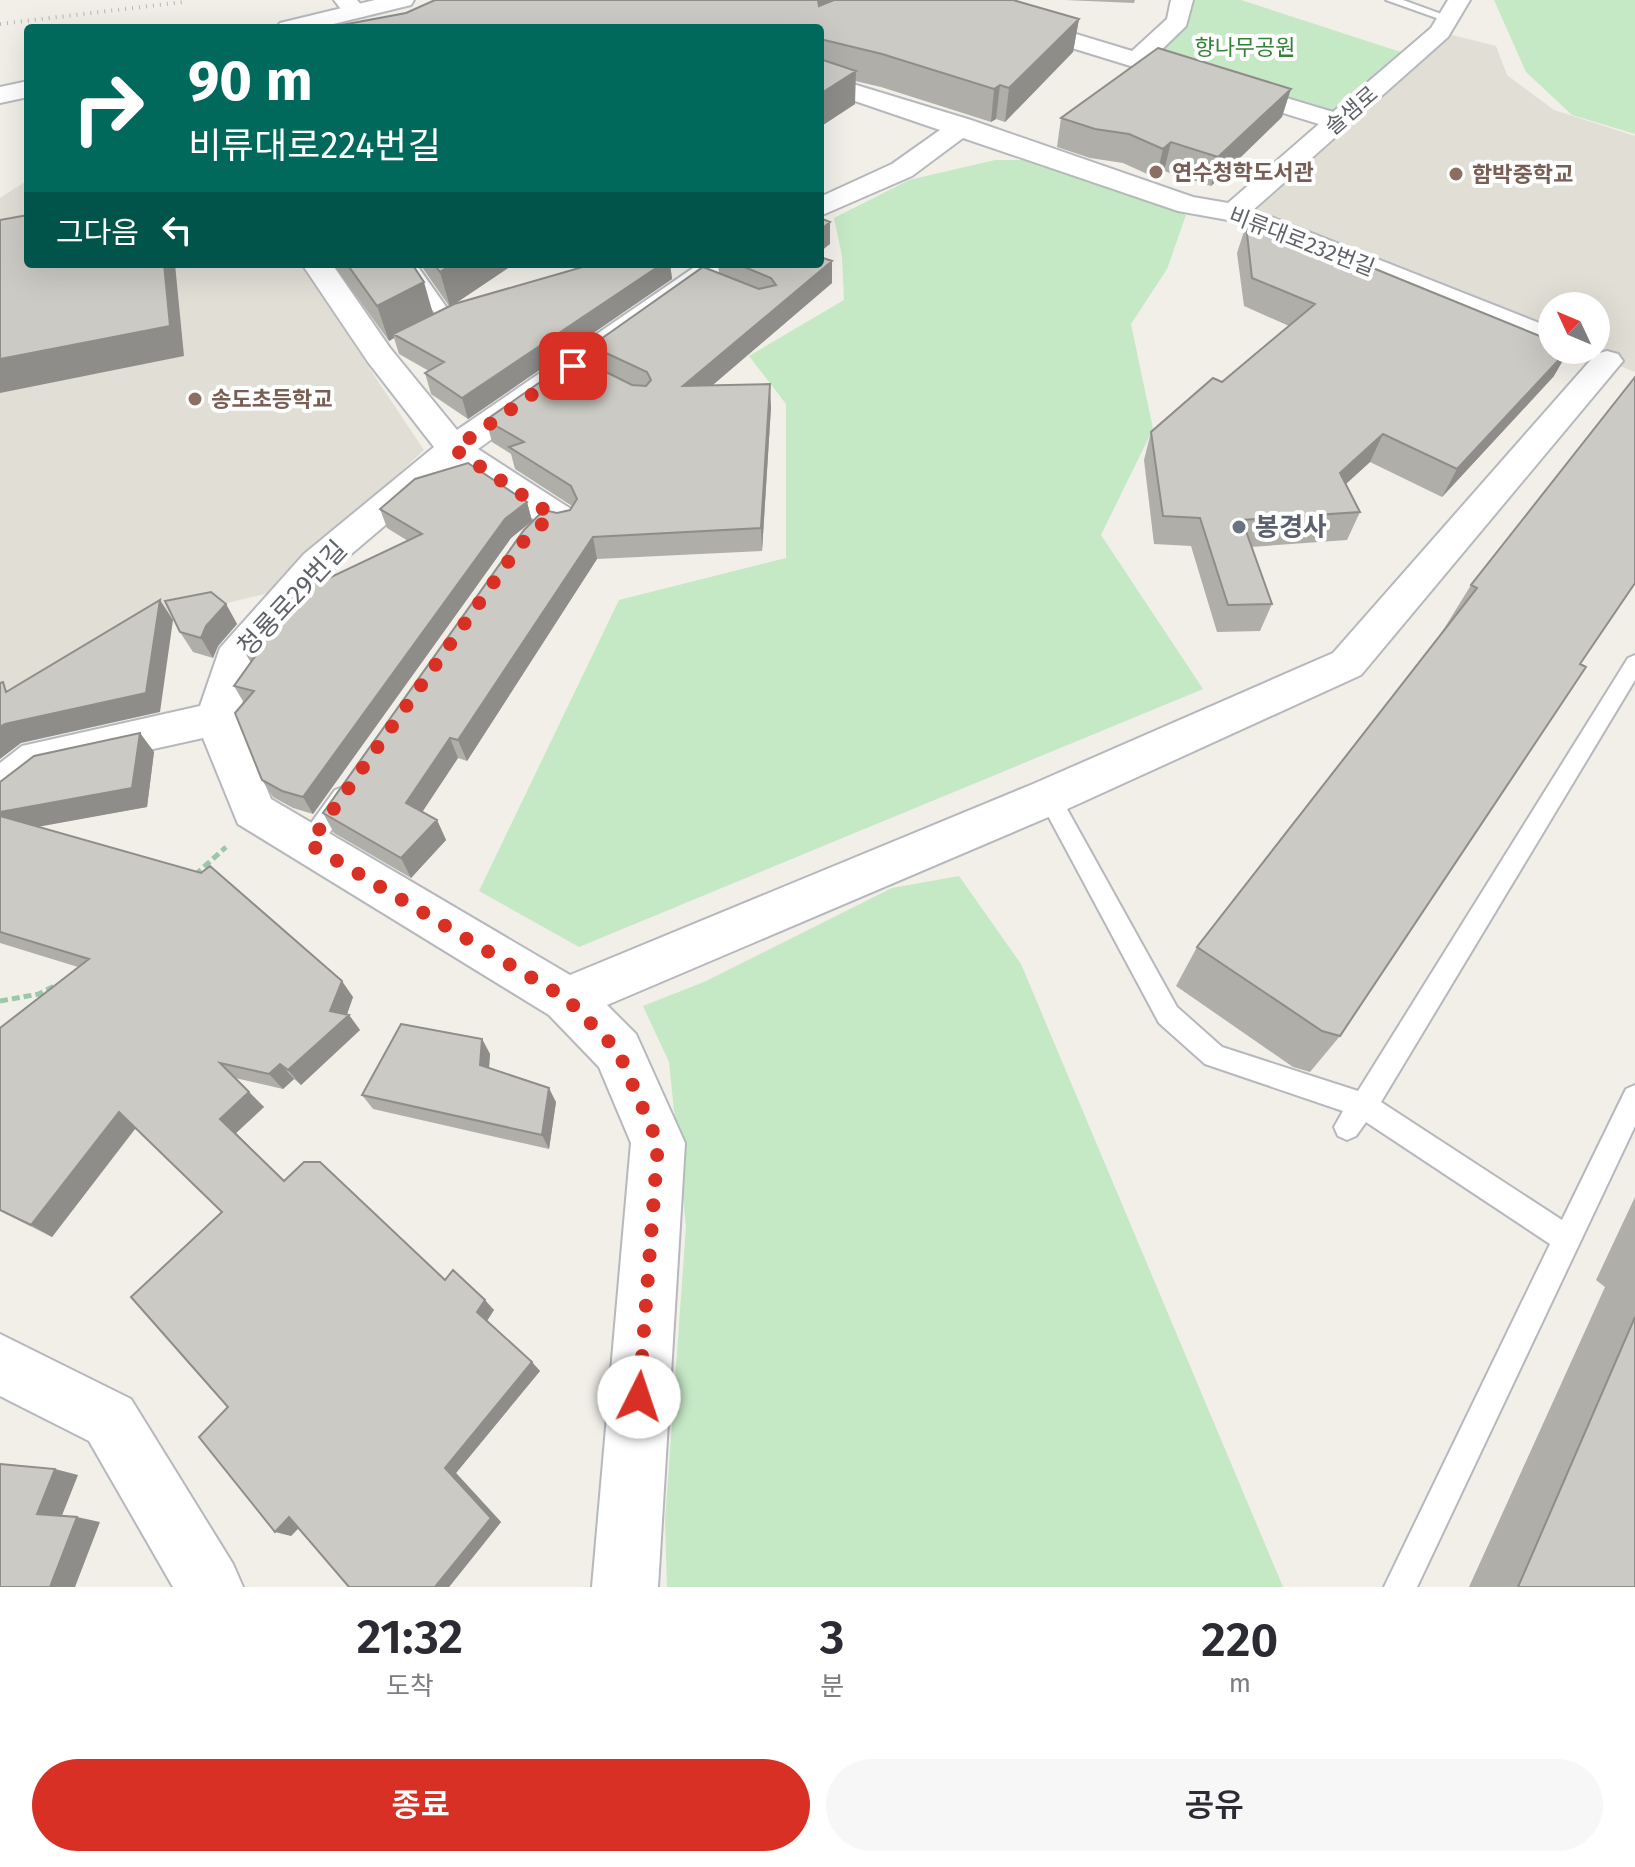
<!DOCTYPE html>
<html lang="ko">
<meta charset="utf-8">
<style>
body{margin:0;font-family:"Fira Sans","Noto Sans KR",sans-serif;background:#f7f7f7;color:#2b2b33;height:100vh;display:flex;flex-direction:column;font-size:30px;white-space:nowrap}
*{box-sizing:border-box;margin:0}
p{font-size:26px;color:#7c7c81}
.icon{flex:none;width:44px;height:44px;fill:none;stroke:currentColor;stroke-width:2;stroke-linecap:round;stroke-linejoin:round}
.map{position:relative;height:1587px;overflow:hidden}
.sheet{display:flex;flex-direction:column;background:#fff;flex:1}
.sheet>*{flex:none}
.guide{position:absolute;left:24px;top:24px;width:800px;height:244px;border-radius:8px;box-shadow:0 8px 32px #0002;background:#00695c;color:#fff;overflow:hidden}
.needle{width:52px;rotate:314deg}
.buttons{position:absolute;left:1538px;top:292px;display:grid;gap:16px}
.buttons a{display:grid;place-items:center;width:72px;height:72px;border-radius:50%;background:#fff;box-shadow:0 8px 32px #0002;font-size:40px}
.pin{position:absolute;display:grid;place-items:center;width:68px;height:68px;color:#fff;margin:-34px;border-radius:16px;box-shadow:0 4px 12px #0006}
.me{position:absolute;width:88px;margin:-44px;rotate:4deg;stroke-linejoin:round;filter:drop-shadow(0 0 6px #0008)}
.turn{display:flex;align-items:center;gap:28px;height:168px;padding:0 32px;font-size:36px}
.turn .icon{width:104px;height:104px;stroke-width:2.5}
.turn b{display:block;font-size:56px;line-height:68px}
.then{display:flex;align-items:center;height:76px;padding:0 32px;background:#0003;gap:16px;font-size:30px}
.eta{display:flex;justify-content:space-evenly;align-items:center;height:136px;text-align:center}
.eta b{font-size:48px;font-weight:600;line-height:56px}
.cta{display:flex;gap:16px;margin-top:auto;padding:16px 32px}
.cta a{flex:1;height:92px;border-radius:48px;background:#d93025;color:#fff;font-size:32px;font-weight:600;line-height:92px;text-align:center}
.cta a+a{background:#f7f7f7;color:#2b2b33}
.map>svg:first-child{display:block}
.education{fill:#e1ded6}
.green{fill:#c5e8c5}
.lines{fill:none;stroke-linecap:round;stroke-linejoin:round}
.service-casing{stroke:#b5b8bc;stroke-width:4}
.minor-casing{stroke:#b5b8bc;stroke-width:4}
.secondary-casing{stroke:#b6babf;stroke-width:4}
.path{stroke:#9cc7a9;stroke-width:5;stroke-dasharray:8 4;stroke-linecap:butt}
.service{fill:#fff;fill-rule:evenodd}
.minor{fill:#fff;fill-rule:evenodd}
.secondary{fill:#fff;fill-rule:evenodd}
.rail{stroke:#b6b7b8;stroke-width:4;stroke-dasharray:1 6;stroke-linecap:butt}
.wall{fill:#afaea9}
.shaded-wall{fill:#8f8d8a}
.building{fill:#cccac5;stroke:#8f8d8a;stroke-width:2}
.route{stroke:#d93025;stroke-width:14;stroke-dasharray:0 25.2}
.education-dot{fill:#8d6e63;stroke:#fff;stroke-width:3}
.worship-dot{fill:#6b7280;stroke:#fff;stroke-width:3}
.labels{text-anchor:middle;stroke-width:8;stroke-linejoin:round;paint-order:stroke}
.far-park-label{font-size:22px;fill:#348238;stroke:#fff}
.far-street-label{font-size:22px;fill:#5f6368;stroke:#fff}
.far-education-label{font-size:22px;font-weight:bold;fill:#785e54;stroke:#fff;text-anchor:start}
.worship-label{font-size:26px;font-weight:bold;fill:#5b616d;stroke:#fff;text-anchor:start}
.street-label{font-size:26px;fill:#5f6368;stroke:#fff}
</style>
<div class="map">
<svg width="1635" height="1587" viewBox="0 0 1635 1587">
<rect width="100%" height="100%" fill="#f1efe8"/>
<path class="education" d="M1440 32 1496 46 1507 75 1554 110 1635 136V372L1579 350H1596V306H1552V339L1234 212Z
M28 180V264H300L424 450 273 592 144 623 0 693V198Z"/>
<path class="green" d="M1182 0H1241L1413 56 1338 122 1138 59Z
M1494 0H1635V134L1572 115 1526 72Z
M995 160H1032L1186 215 1167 269 1131 324 1153 429 1101 535 1203 689 579 947 479 891 619 600 786 558V404L749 356 844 300 842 256 834 218 909 180Z
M959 876 1021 964 1283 1587H667L665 1521 686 1227 669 1062 643 1006 704 982 892 888Z"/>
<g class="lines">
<g class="service-casing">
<path id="service" d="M1386 0H1403L1455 19 1445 21Z
M401 264H416L456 321 454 324H442Z
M1635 655V680L1381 1102 1562 1220 1626 1089 1635 1085V1126L1417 1587H1384L1550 1244 1366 1122 1356 1136 1347 1140 1338 1136 1334 1127 1343 1111 1205 1064 1159 1023 1038 797 1041 791H1057L1177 1007 1222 1047 1358 1091 1628 658Z
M343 787 351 790 354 796 351 802 317 851 309 853 301 851 298 844 301 837 335 790Z"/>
</g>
<g class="minor-casing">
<path id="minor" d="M334 0H357L367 12 363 17H347Z
M929 0H964L1132 51 1167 19 1171 0H1193L1186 26 1153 58 1333 112 1431 28 1448 0H1470L1448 37 1253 210 1552 328V349L1228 220 1178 211 963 138 912 176 820 216V197L892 164 940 130 820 89V74L971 120 1193 197 1228 203 1319 124 932 5Z
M302 264H332L390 348 457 430 699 264H734L478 449 574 511 579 520 574 529 561 532 548 529 455 466 330 572 253 664 238 719 271 799 570 975 1033 784 1333 653 1596 354 1607 351 1618 354 1623 361 1361 675 1065 810 607 1005 636 1034 685 1143 658 1587H592L631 1143 599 1067 549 1015 238 824 203 738 49 772 15 799 0 805V763L22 746 200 706 220 648 304 554 434 447 368 362Z
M0 1334 131 1399 233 1564 243 1587H173L89 1441 0 1396Z"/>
</g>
<g class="secondary-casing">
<path id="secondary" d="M375 0H414L411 5 317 28H276L280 23Z
M28 81V97L0 103V87Z"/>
</g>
<path class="path" d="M195 875 226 847
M0 1001 39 994 56 985"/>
<use href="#service" class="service"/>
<use href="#minor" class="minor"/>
<use href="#secondary" class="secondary"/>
<path class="rail" d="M0 24 183 2"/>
</g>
<path class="wall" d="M1065 0H1135L1134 3Z
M1079 19 1073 52 1005 122 996 119 991 122 881 87 855 81V104L820 127V28Z
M1282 117 1211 186 1164 171 1156 178 1123 163 1090 158 1057 147 1061 118Z
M1246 225 1554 376 1442 497 1370 462 1346 484 1360 512 1347 540 1251 547 1272 604 1260 631 1217 632 1191 546 1154 544 1144 460 1151 432 1222 382 1289 326 1244 306 1237 253Z
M832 261V283L712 385 771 407 762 551 597 559 467 761 458 758 422 812 437 820 446 840 411 878 334 833 323 813 557 513 570 510 572 506 515 469 511 454 492 442 486 420 595 366 591 346 719 273 718 264H820Z
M333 264H412L433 314 449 306 420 264H514L456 303 593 264H670L672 279 468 419 431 394 425 373 429 371 399 354 394 338 389 341Z
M1635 377 1580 664 1340 1036 1310 1072 1293 1067 1176 986 1197 947 1442 632 1471 585Z
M527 502 532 521 511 538 313 814 293 808 273 797 262 780 244 703 234 686 251 663 244 651 325 580 408 541 387 528 380 509Z
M226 604 237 624 218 646 213 658 193 652 180 632Z
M140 733 154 752 147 807 38 826 353 997 347 1014 349 1015 360 1030 301 1085 294 1079 283 1089 235 1078 264 1107 236 1133 284 1181 494 1310 487 1321 540 1371 456 1473 501 1522 449 1587H349L299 1528 291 1536 228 1407 222 1212 136 1128 52 1237 0 1211V1028L78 967 0 943V782Z
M482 1039 490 1054 489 1068 556 1102 549 1149 373 1109 362 1095Z
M1635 1197V1587H1469L1605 1287 1596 1280Z"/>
<path class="shaded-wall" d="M816 0H880L816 25Z
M1079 19 1073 52 1005 122 1009 88Z
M856 71 855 104 820 127V94Z
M1000 85 996 119 991 122 994 89Z
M1291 89 1282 117 1211 186 1218 157Z
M1171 142 1164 171 1156 178 1163 149Z
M830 222V244L820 252V230Z
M832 261V283L686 408 683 386Z
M164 264H175L184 356 0 393V359Z
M452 264H514L450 307 440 272Z
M662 264H670L672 279 468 419 462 398Z
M424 282 434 317 393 334 394 338 389 341 377 306Z
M1569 350 1554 376 1442 497 1457 469Z
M770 384 771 407 762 551 761 528Z
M1383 434 1370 462 1327 501 1340 473Z
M527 502 532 521 511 538 313 814 303 797 505 519Z
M593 537 597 559 467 761 458 740Z
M160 600 173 620 160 712 21 743 0 759V727Z
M226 604 237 624 218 646 213 658 201 638 206 626Z
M140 733 154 752 147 807 10 832 0 821V812Z
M450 738 458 758 415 823 406 803Z
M437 820 446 840 411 878 401 858Z
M342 981 353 997 346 1017 349 1015 360 1030 301 1085 288 1070 330 1011Z
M482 1039 490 1054 488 1080 480 1065Z
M280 1064 294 1079 283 1089 269 1074Z
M549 1088 556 1102 549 1149 542 1135Z
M249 1092 264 1107 236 1133 298 1194 220 1119Z
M119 1112 137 1126 52 1237 31 1225Z
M485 1300 494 1310 486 1322 477 1312Z
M532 1362 540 1371 456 1473 501 1522 449 1587H435L445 1468Z
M55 1469 78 1475 61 1518 37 1514Z
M77 1517 100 1522 75 1587H50Z
M289 1517 305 1521 291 1536 275 1532Z"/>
<path class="building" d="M435 0H818L819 6 834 0H1013L1079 19 1009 88 1000 85 994 89 882 54 820 39V28H339L342 25 406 13Z
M1158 48 1291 89 1218 157 1171 142 1163 149 1129 134 1095 129 1061 118Z
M820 59 856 71 820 94Z
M28 215V264H164L170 326 0 359V220Z
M820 218 830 222 820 230Z
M1246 225 1354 271 1363 264 1552 341V350H1568L1457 469 1383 434 1340 473 1360 512 1242 520 1272 604 1228 605 1200 518 1163 516 1151 432 1213 378 1222 382 1315 304 1252 278Z
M820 257 832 261 683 386 770 384 761 528 593 537 458 740 450 738 406 803 437 820 401 858 323 813 524 530 544 510 557 513 570 510 577 499 571 486 509 447 524 442 486 420 576 357 632 385 646 386 651 380 647 372 591 346 703 267 759 289 776 285 771 278 737 264H820Z
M347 264H412L424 282 377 306Z
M434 264H452L440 272Z
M593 264H662L462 398 425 373 444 362 393 334 454 304Z
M1635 377V583L1580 664 1586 667 1340 1036 1322 1031 1197 947 1477 588 1471 585Z
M468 463 527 502 505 519 303 797 282 791 262 780 235 713 254 691 234 686 256 655 244 651 245 647 307 575 325 580 422 534 380 509 415 479Z
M211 592 226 604 206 626 201 638 180 632 165 601Z
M160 600 146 693 5 724 0 727V683L3 682 6 692Z
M140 733 132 788 0 812V782L34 756Z
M0 816 201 873 210 866 342 981 330 1011 349 1015 288 1070 280 1064 269 1074 220 1063 249 1092 220 1119 284 1181 304 1162H320L445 1280 453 1270 485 1300 477 1312 532 1362 445 1468 491 1518 435 1587H349L289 1517 275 1532 199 1437 228 1407 131 1297 222 1212 119 1112 31 1225 0 1210V1028L89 959 0 932Z
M401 1024 482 1039 480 1065 549 1088 542 1135 362 1095Z
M1635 1317V1587H1518Z
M0 1464 55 1469 37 1514 77 1517 50 1587H0Z"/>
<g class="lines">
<path class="route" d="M573 366 454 449 552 515 520 545 309 844 567 999 618 1051 658 1143 639 1397"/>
</g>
<g class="education-dot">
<circle cx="1156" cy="172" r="8"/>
<circle cx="1456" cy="174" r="8"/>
<circle cx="195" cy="399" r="8"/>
</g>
<circle class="worship-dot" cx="1239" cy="527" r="8"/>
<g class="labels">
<g class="far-park-label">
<text x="1245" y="55">향나무공원</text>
</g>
<g class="far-street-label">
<text transform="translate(1351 110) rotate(-41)" y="8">솔샘로</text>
<text transform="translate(1302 241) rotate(21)" y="8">비류대로232번길</text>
</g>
<g class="far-education-label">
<text x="1172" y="180">연수청학도서관</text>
<text x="1472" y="182">함박중학교</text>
<text x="211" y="407">송도초등학교</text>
</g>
<g class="worship-label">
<text x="1255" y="536">봉경사</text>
</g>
<g class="street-label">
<text transform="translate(292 598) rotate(-47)" y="9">청룡로29번길</text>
</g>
</g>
</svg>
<div class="buttons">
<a><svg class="needle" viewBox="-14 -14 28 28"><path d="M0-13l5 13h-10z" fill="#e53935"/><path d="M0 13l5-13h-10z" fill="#7c7c81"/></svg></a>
</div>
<div class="pin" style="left:573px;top:366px;background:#d93025"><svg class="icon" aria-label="arrive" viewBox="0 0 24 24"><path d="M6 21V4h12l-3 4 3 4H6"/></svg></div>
<svg class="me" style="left:639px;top:1397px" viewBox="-20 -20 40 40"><circle r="19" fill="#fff"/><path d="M0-13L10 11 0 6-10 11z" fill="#d93025"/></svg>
<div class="guide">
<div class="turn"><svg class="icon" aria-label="right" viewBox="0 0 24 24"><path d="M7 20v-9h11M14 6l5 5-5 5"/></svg><div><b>90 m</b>비류대로224번길</div></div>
<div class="then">그다음<svg class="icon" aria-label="left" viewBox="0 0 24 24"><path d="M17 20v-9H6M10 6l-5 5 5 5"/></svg></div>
</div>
</div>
<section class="sheet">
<div class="eta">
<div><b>21:32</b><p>도착</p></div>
<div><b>3</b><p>분</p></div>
<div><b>220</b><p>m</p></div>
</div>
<div class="cta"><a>종료</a><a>공유</a></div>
</section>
